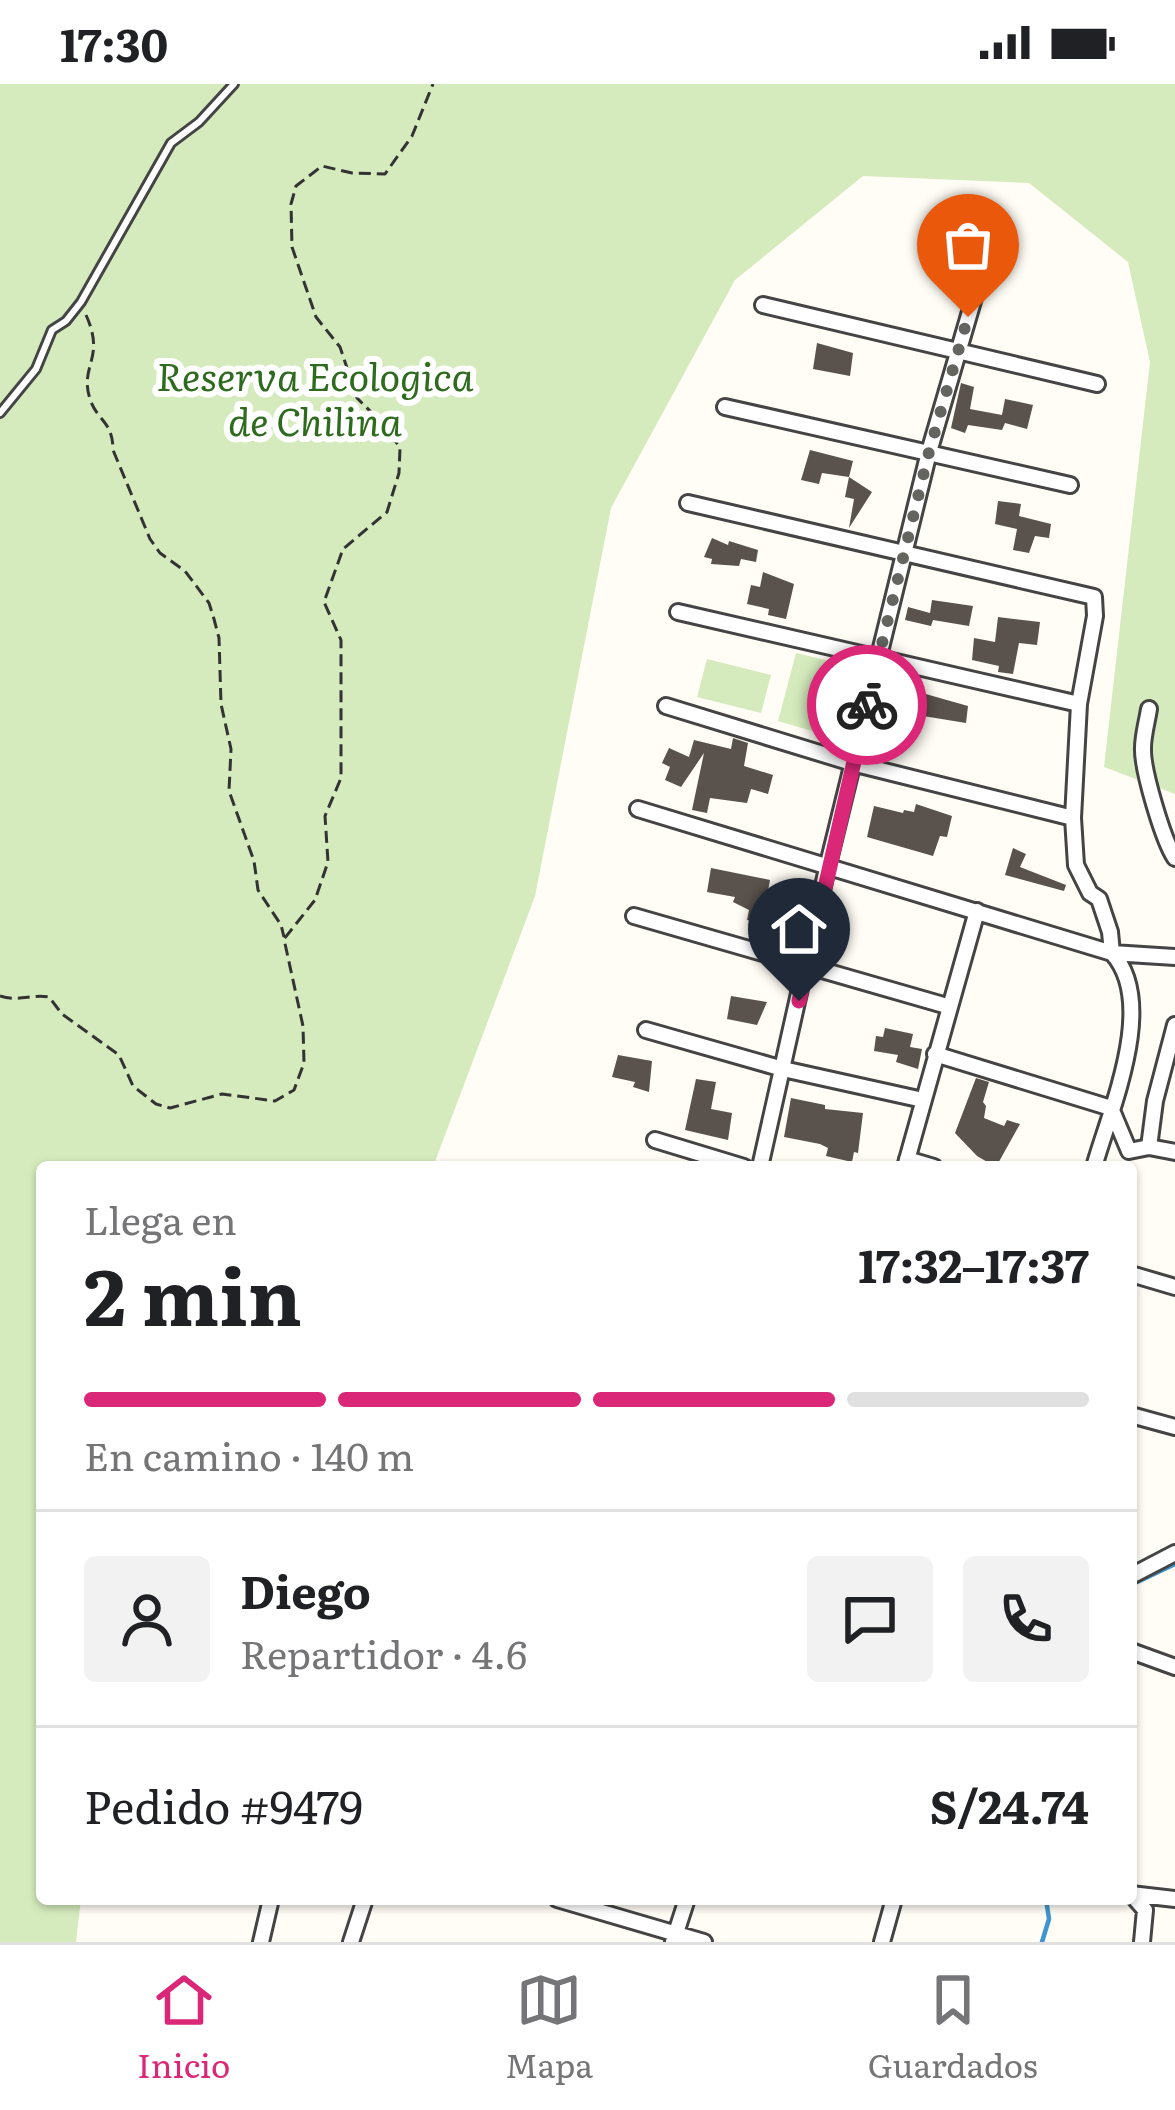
<!DOCTYPE html>
<html lang="es">
<meta charset="utf-8">
<style>
:root{--surface:#fff;--page:#f2f2f2;--text:#202124;--muted:#757577;--line:#e0e0e0;--accent:#db2777}
body{margin:0;font-family:Literata,serif;background:var(--page);color:var(--text);height:100vh;display:flex;flex-direction:column;font-size:45px;white-space:nowrap}
*{box-sizing:border-box;margin:0}
p{font-size:39px;color:var(--muted)}
.icon{flex:none;width:66px;height:66px;fill:none;stroke:currentColor;stroke-width:2;stroke-linecap:round;stroke-linejoin:round}
.map{position:relative;flex:1;overflow:hidden}
.details{position:absolute;left:36px;top:1077px;width:1101px;height:744px;display:flex;flex-direction:column;background:var(--surface);border-radius:12px;box-shadow:0 3px 9px #0004}
.details>*{flex:none}
.pin{position:absolute;display:grid;place-items:center;width:102px;height:102px;color:#fff;margin:-123px -51px;border-radius:50% 50% 50% 0;rotate:-45deg;box-shadow:0 0 12px #0007}
.pin .icon{rotate:45deg}
.courier{position:absolute;display:grid;place-items:center;width:120px;height:120px;margin:-60px;border:9px solid #db2777;border-radius:50%;background:#fff;color:#222;box-shadow:0 3px 15px #0007}
.overview em{font-style:normal;font-weight:700}
.overview div{display:flex;flex-direction:column-reverse}
.overview{display:flex;align-items:center;justify-content:space-between;height:204px;padding:0 48px}
h1{font-size:78px;font-weight:700;line-height:90px}
.bar{display:grid;grid-template-columns:repeat(4,1fr);gap:18px 12px;align-content:center;height:144px;padding:0 48px}
.bar i{height:15px;border-radius:9px;background:var(--line)}
.bar .active{background:var(--accent)}
.bar p{grid-column:span 4}
.line{display:flex;align-items:center;gap:30px;padding:0 48px;border-top:3px solid var(--line)}
.line div{flex:1}
.round{display:grid;place-items:center;flex:none;width:126px;height:126px;border-radius:12px;background:var(--page)}
.status{display:flex;justify-content:space-between;align-items:center;height:84px;padding:0 60px;background:var(--surface);direction:ltr}
.status svg{height:33px;fill:currentColor}
.dock{display:flex;justify-content:space-around;align-items:center;height:168px;border-top:3px solid var(--line);background:var(--surface);font-size:33px;color:var(--muted)}
.dock a{display:grid;justify-items:center;gap:6px}
.dock .active{color:var(--accent)}
.map>svg:first-child{display:block}
.green{fill:#d5ebbd}
.lines{fill:none;stroke-linecap:round;stroke-linejoin:round}
.stream{stroke:#3f96cf;stroke-width:4.5}
.building{fill:#5a524d}
.service-casing{stroke:#444;stroke-width:12}
.minor-casing{stroke:#444;stroke-width:20}
.path{stroke:#333;stroke-width:3;stroke-dasharray:12 6;stroke-linecap:butt}
.service{stroke:#fff;stroke-width:6}
.minor{stroke:#fff;stroke-width:14}
.done{stroke:#646461;stroke-width:12;stroke-dasharray:0 21.6}
.route{stroke:#db2777;stroke-width:15}
.labels{text-anchor:middle;stroke-width:12;stroke-linejoin:round;paint-order:stroke}
.park-label{font-size:39px;font-style:italic;fill:#2f6b1f;stroke:#fff}
</style>
<div class="status"><b>17:30</b><svg viewBox="0 0 49 12"><path d="M0 12V9h3v3zM5 12V6h3v6zM10 12V3h3v9zM15 12V0h3v12zM26 1h20v11H26zM47 4h2v5h-2z"/></svg></div>
<div class="map">
<svg width="1175" height="1858" viewBox="0 0 1175 1858">
<rect width="100%" height="100%" fill="#fffdf5"/>
<path class="green" d="M0 0H1175V710L1104 683 1150 278 1128 178 1029 99 863 92 735 196 611 424 535 812 433 1083H42V1815H81L76 1858H0Z
M796 569 838 579 819 649 778 637Z
M707 575 771 591 761 629 697 613Z"/>
<g class="lines">
<path class="stream" d="M1131 1501 1175 1480
M1042 1858 1049 1835 1046 1815"/>
</g>
<path class="building" d="M817 259 853 269 850 292 813 285Z
M961 299 974 303 970 325 1002 331 1005 315 1033 321 1027 345 1005 339 1002 346 968 341 965 349 951 344Z
M810 366 853 377 849 393 872 408 849 444 854 415 845 413 849 393 822 389 819 400 801 396Z
M998 417 1021 420 1019 432 1051 440 1049 454 1035 452 1029 469 1013 466 1017 445 995 440Z
M712 454 728 461 729 457 758 466 756 478 741 475 739 482 711 480 712 475 704 473Z
M763 488 794 500 786 535 768 531 769 525 747 520 751 501 760 503Z
M932 516 973 522 969 542 933 536 931 542 905 536 908 523 930 529Z
M998 533 1040 538 1037 561 1019 559 1013 590 998 588 999 582 972 576 974 554 995 558Z
M896 590 911 593 908 605 968 622 966 639 917 631 916 636 885 631 878 661 869 659 884 600 894 602Z
M733 654 748 659 744 682 773 691 768 710 751 705 747 719 710 714 707 729 692 726 704 669 681 703 665 696 670 683 662 679 669 664 689 673 694 656 731 665Z
M916 720 952 732 947 753 940 752 933 772 867 753 874 722 903 729 904 726 914 728Z
M1013 764 1026 770 1020 783 1066 801 1064 807 1005 791Z
M711 784 770 796 762 839 747 836 749 826 733 818 735 813 707 808Z
M731 912 767 918 757 941 727 935Z
M885 944 913 950 910 963 922 965 918 985 896 978 898 971 874 967 876 952 883 953Z
M618 971 652 977 649 1008 633 1003 635 998 612 993Z
M976 994 989 998 983 1018 986 1022 984 1034 1004 1042 1007 1036 1020 1040 996 1083 977 1072 955 1049Z
M696 995 716 998 711 1025 732 1029 728 1056 685 1046Z
M791 1014 825 1021V1025L863 1029 858 1069 854 1068 852 1078 826 1072 828 1064 820 1060 784 1053Z"/>
<g class="lines">
<g class="service-casing">
<path id="service" d="M0 329 36 285 52 246 66 237 81 218 171 59 199 38 234 0"/>
</g>
<g class="minor-casing">
<path id="minor" d="M763 221 1097 300
M725 323 1070 401
M688 419 1094 513 1095 532 1079 620 1073 734 1076 781 1090 809 1099 815 1110 848 1112 869 1175 873
M678 528 1079 620
M666 622 852 679 1073 734
M1149 625C1147 638 1143 651 1143 664 1142 685 1163 756 1175 774
M638 725 1112 869C1158 919 1110 1026 1094 1083
M634 832 947 922
M646 946 783 985 923 1016
M935 970 1111 1024 1129 1067 1149 1063 1155 1017 1175 941
M655 1056 744 1083
M1149 1063 1175 1068
M907 1075 934 1083
M760 1083 828 780 929 368 988 166
M905 1083 977 827
M1131 1190 1175 1203
M1131 1331 1175 1343
M1131 1492 1175 1469
M1131 1567 1175 1583
M1131 1810 1145 1826 1142 1858
M1131 1810 1175 1815
M557 1815 704 1858
M261 1858 271 1815
M351 1858 365 1815
M673 1858 687 1815
M882 1858 894 1815"/>
</g>
<path class="path" d="M86 231C106 275 79 281 90 315 97 337 113 337 113 366L150 455 160 469 185 487 209 519 214 535 219 554 221 620 231 665 229 707 254 777 258 806 281 841 284 853
M0 912C19 918 31 910 49 913L62 930 119 971 133 1002 156 1020 170 1024 222 1010 275 1017 294 1006 304 979 303 942 284 855 315 816 328 778 325 732 341 694V556L324 518 343 465 387 428 399 389 400 364 387 344 357 314 340 263 316 233 292 163 291 120 296 102 322 82 352 89 385 90 412 52 433 0"/>
<use href="#service" class="service"/>
<use href="#minor" class="minor"/>
</g>
<g class="lines">
<path class="done" d="M867 621 929 368 968 233"/>
<path class="route" d="M799 917 867 621"/>
</g>
<g class="labels">
<g class="park-label">
<text x="315" y="307">Reserva Ecologica<tspan x="315" dy="45">de Chilina</tspan></text>
</g>
</g>
</svg>
<div class="pin" style="left:968px;top:233px;background:#ea580c"><svg class="icon" aria-label="bag" viewBox="0 0 24 24"><path d="M5 8h14l-1 12H6zM9 8a3 3 0 0 1 6 0"/></svg></div>
<div class="pin" style="left:799px;top:917px;background:#1f2937"><svg class="icon" aria-label="home" viewBox="0 0 24 24"><path d="M3 11l9-7 9 7M6 9v11h12V9"/></svg></div>
<div class="courier" style="left:867px;top:621px"><svg class="icon" aria-label="bike" viewBox="0 0 24 24"><circle cx="6" cy="16" r="4"/><circle cx="18" cy="16" r="4"/><path d="M6 16l4-8h5l3 8M10 8l3 8H6M13 5h3"/></svg></div>
<section class="details">
<div class="overview"><div><h1>2 min</h1><p>Llega en</p></div><em>17:32–17:37</em></div>
<div class="bar"><i class="active"></i><i class="active"></i><i class="active"></i><i></i><p>En camino · 140 m</p></div>
<div class="line" style="height:216px"><a class="round"><svg class="icon" aria-label="person" viewBox="0 0 24 24"><circle cx="12" cy="8" r="4"/><path d="M4 21q1-7 8-7t8 7"/></svg></a><div><b>Diego</b><p>Repartidor · 4.6</p></div><a class="round"><svg class="icon" aria-label="chat" viewBox="0 0 24 24"><path d="M4 5h16v11H9l-5 4z"/></svg></a><a class="round"><svg class="icon" aria-label="phone" viewBox="0 0 24 24"><path d="M5 4h4l2 5-3 2q2 4 5 5l2-3 5 2v4C11 20 4 13 5 4z"/></svg></a></div>
<div class="line" style="height:156px"><div>Pedido #9479</div><b>S/24.74</b></div>
</section>
</div>
<nav class="dock">
<a class="active"><svg class="icon" aria-label="home" viewBox="0 0 24 24"><path d="M3 11l9-7 9 7M6 9v11h12V9"/></svg>Inicio</a>
<a><svg class="icon" aria-label="map" viewBox="0 0 24 24"><path d="M3 6l6-2 6 2 6-2v14l-6 2-6-2-6 2zM9 4v14M15 6v14"/></svg>Mapa</a>
<a><svg class="icon" aria-label="saved" viewBox="0 0 24 24"><path d="M7 4h10v16l-5-4-5 4z"/></svg>Guardados</a>
</nav>
